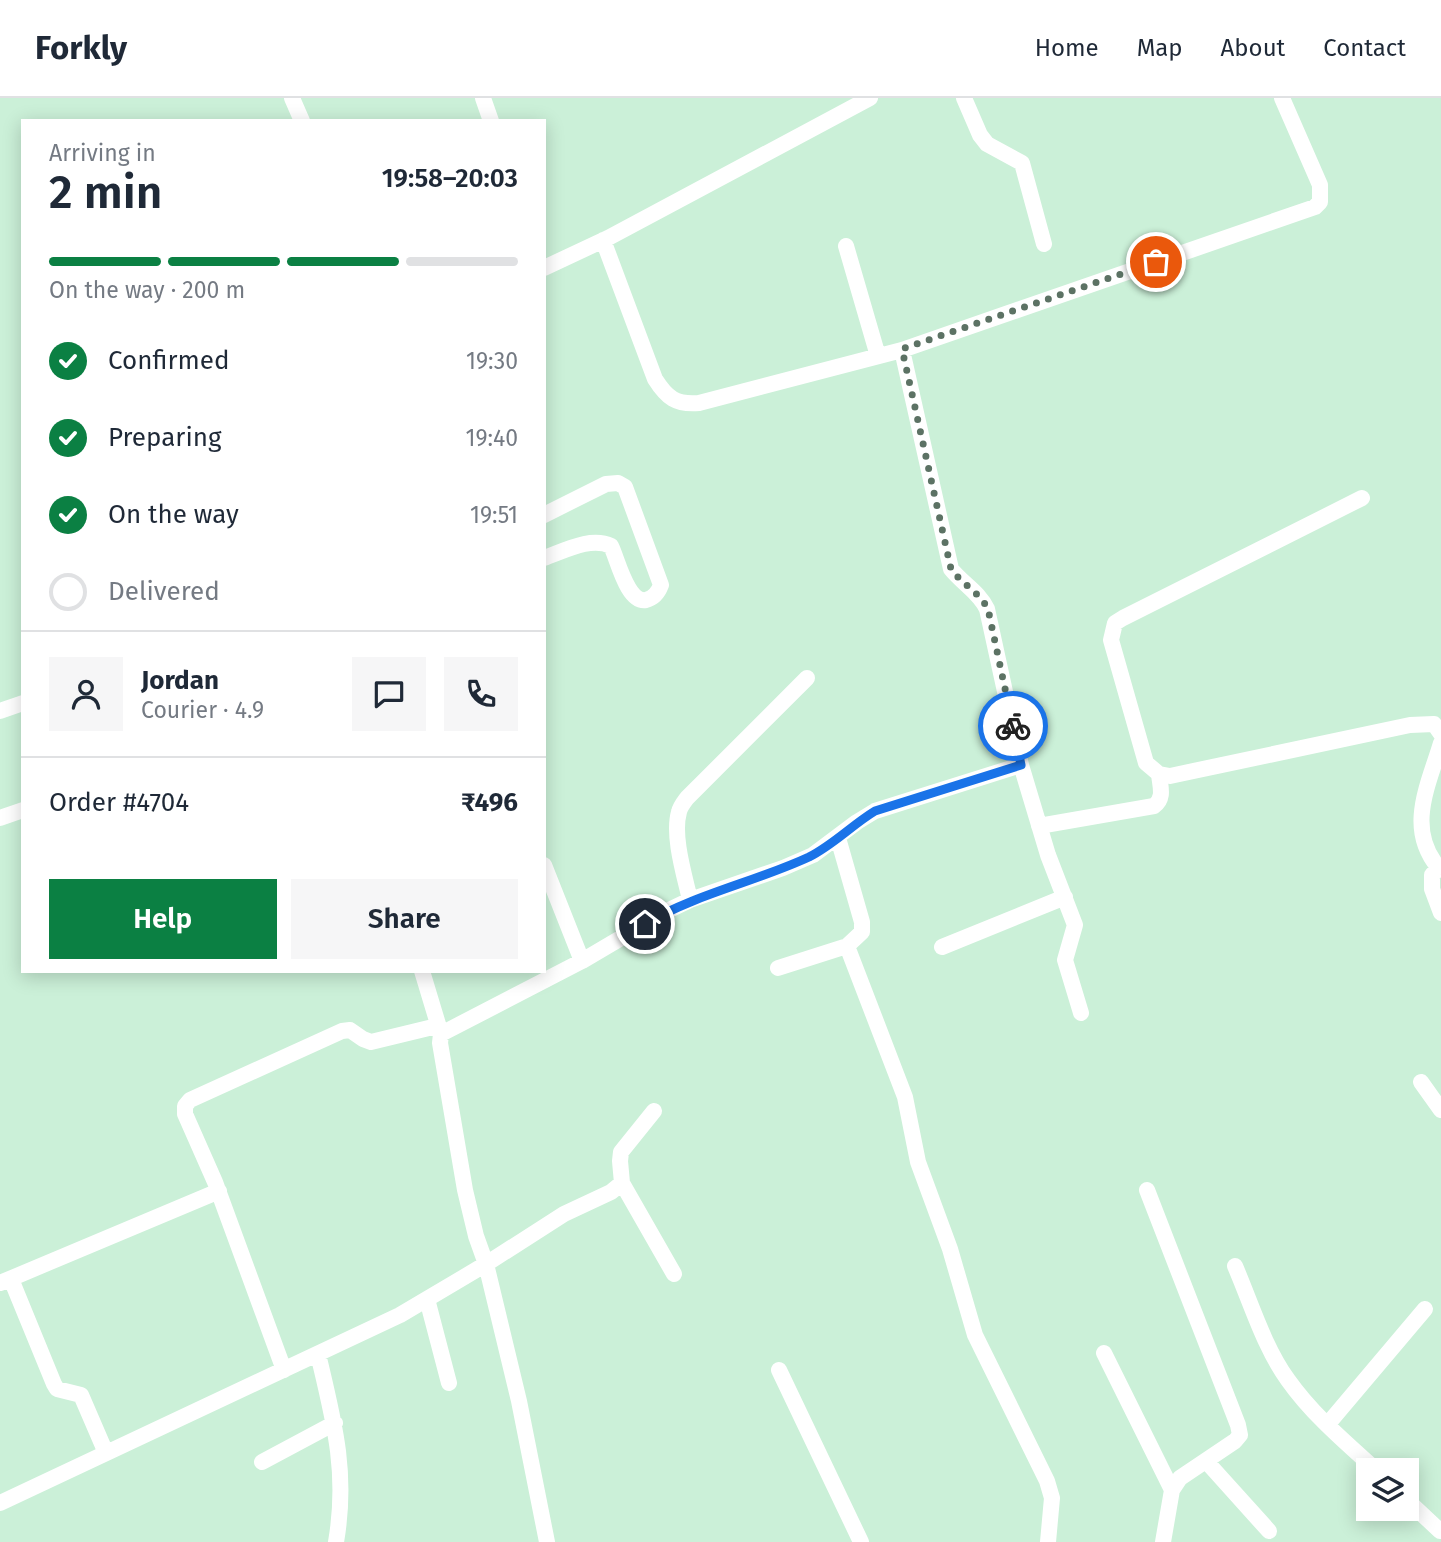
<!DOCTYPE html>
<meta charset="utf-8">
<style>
:root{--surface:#fff;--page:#f6f6f7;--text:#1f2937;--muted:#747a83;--line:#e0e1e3;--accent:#0b8043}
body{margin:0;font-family:"Fira Sans",sans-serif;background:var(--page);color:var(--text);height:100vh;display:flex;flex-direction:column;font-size:26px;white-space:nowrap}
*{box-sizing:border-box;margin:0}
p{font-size:23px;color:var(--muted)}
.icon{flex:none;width:38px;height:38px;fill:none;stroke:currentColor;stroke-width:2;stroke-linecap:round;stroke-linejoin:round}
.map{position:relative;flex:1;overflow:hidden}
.details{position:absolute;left:21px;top:21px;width:525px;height:854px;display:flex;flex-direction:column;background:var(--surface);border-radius:0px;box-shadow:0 4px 18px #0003}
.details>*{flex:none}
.tools{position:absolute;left:1356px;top:1360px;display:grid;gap:14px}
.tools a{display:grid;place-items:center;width:63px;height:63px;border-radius:0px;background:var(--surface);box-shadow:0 4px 18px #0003;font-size:35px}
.pin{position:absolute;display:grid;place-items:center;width:60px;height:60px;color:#fff;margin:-30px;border:4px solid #fff;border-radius:50%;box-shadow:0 2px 7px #0007}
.courier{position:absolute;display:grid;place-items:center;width:70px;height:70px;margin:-35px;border:5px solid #1a73e8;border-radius:50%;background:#fff;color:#222;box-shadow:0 2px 9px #0007}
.overview em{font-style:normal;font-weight:600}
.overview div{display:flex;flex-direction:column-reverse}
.overview{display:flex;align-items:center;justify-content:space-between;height:119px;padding:0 28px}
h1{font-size:46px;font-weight:600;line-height:52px}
.bar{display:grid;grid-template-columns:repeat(4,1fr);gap:10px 7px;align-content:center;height:84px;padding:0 28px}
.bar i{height:9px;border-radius:5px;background:var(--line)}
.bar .selected{background:var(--accent)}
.bar p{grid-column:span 4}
.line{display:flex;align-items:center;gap:18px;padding:0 28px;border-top:2px solid var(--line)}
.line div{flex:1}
.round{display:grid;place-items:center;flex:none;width:74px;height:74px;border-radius:0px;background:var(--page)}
ol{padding:0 28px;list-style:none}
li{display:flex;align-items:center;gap:21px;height:77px}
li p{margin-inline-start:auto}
li .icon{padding:7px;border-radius:50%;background:var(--accent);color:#fff;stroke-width:4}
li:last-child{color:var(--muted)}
li i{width:38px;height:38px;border:4px solid var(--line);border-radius:50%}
.cta{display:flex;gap:14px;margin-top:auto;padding:14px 28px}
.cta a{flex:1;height:80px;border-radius:0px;background:var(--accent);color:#fff;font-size:28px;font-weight:600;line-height:80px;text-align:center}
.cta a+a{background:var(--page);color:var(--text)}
header{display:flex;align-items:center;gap:42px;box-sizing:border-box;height:98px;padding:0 35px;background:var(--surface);border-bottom:2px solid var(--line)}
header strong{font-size:33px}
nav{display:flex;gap:38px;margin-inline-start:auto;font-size:24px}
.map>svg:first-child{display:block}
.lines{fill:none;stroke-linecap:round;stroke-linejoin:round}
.minor{stroke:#fff;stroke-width:16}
.done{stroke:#5c7264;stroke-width:7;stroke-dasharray:0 12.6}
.route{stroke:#1a73e8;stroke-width:9}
</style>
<header>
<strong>Forkly</strong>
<nav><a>Home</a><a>Map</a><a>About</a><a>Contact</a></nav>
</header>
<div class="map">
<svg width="1441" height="1444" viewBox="0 0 1441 1444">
<rect width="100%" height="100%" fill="#cbf0d8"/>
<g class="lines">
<path class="minor" d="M292 0 302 23
M483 0 491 23
M964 0 980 37 987 46 1022 65 1044 146
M603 142 655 281C667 300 676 307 699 305L902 252
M846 148 878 258
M544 170 608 140 870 0
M1362 400 1123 520 1115 525 1111 542 1146 665 1159 676 1170 678 1410 627 1434 626 1441 636
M544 417 606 386 618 385 625 389 661 487C658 495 654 500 646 502 627 505 618 462 611 448 591 438 564 453 544 460
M0 613 23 605
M1021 667 1048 757 1075 827 1065 862 1081 915
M0 720 23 712
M1039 728 1154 708C1165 700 1160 688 1159 676
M544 767 582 863
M1441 768 1432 777V791L1441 815
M1438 769C1406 730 1428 688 1441 645
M690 802C685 779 672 738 679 714 680 709 684 704 687 700L807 580
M847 848 905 999 918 1064 950 1151 975 1237 1047 1383 1052 1400 1048 1444
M942 849 1065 799
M778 870 847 848 862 834V824L838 740
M422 873 441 936
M1421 984 1441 1012
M622 1085 674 1176
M1147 1092 1238 1327 1240 1337 1235 1343 1180 1380 1172 1392 1163 1444
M1235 1168C1251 1205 1264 1249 1288 1282 1312 1316 1345 1344 1376 1372
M11 1181 54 1286 57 1291 81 1297 106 1355
M0 1185 219 1093
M427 1201 449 1285
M1104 1255 1172 1392
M318 1256C334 1323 348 1375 336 1444
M284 1272 215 1084 185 1016V1008L190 1002 342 933 350 932 363 941 371 944 437 928
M779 1272 861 1444
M1327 1327 1425 1211
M1206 1363 1269 1433
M262 1364 335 1325
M1407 1402 1440 1433
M0 1405 400 1217 486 1166 564 1116 611 1094 622 1085 620 1063 621 1054 654 1013
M547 1444 519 1303 486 1166 476 1138 465 1092 440 945 441 936 582 863 665 814 690 802 783 770 813 757 857 724 875 713 1021 667 987 511C979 494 963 486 951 471L902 252 1315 109 1320 104V87L1282 0"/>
</g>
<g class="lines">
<path class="done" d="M1013 628 988 511C979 494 962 486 951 471L902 251 1156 164"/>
<path class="route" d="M645 826C696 796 755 784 809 759 833 747 852 727 875 713L1021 667 1013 628"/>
</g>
</svg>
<div class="tools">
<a><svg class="icon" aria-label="layers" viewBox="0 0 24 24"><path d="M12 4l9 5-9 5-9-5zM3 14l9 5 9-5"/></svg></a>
</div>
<div class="pin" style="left:1156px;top:164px;background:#ea580c"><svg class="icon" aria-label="bag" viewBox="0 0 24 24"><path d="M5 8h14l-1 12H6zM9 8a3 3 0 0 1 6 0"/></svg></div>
<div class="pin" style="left:645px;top:826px;background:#1f2937"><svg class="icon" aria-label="home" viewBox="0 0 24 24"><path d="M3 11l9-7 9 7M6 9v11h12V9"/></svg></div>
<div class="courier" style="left:1013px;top:628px"><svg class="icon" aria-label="bike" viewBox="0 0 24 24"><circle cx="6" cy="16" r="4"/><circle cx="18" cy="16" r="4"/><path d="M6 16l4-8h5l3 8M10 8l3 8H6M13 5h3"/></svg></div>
<section class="details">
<div class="overview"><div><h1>2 min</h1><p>Arriving in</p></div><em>19:58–20:03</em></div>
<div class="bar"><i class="selected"></i><i class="selected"></i><i class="selected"></i><i></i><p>On the way · 200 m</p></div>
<ol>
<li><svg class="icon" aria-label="check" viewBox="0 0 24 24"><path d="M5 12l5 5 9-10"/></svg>Confirmed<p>19:30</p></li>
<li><svg class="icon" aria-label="check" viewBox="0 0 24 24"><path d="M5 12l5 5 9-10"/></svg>Preparing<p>19:40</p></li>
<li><svg class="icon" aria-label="check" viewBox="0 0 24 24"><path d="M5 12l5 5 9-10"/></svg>On the way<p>19:51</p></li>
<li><i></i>Delivered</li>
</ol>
<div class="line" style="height:126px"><a class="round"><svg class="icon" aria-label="person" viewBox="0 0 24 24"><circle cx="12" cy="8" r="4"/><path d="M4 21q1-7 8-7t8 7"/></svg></a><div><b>Jordan</b><p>Courier · 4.9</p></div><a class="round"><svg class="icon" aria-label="chat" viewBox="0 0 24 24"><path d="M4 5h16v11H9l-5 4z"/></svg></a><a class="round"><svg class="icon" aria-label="phone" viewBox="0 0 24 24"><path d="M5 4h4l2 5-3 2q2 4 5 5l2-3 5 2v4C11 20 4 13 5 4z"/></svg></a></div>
<div class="line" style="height:91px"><div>Order #4704</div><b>₹496</b></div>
<div class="cta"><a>Help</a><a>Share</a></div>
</section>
</div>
